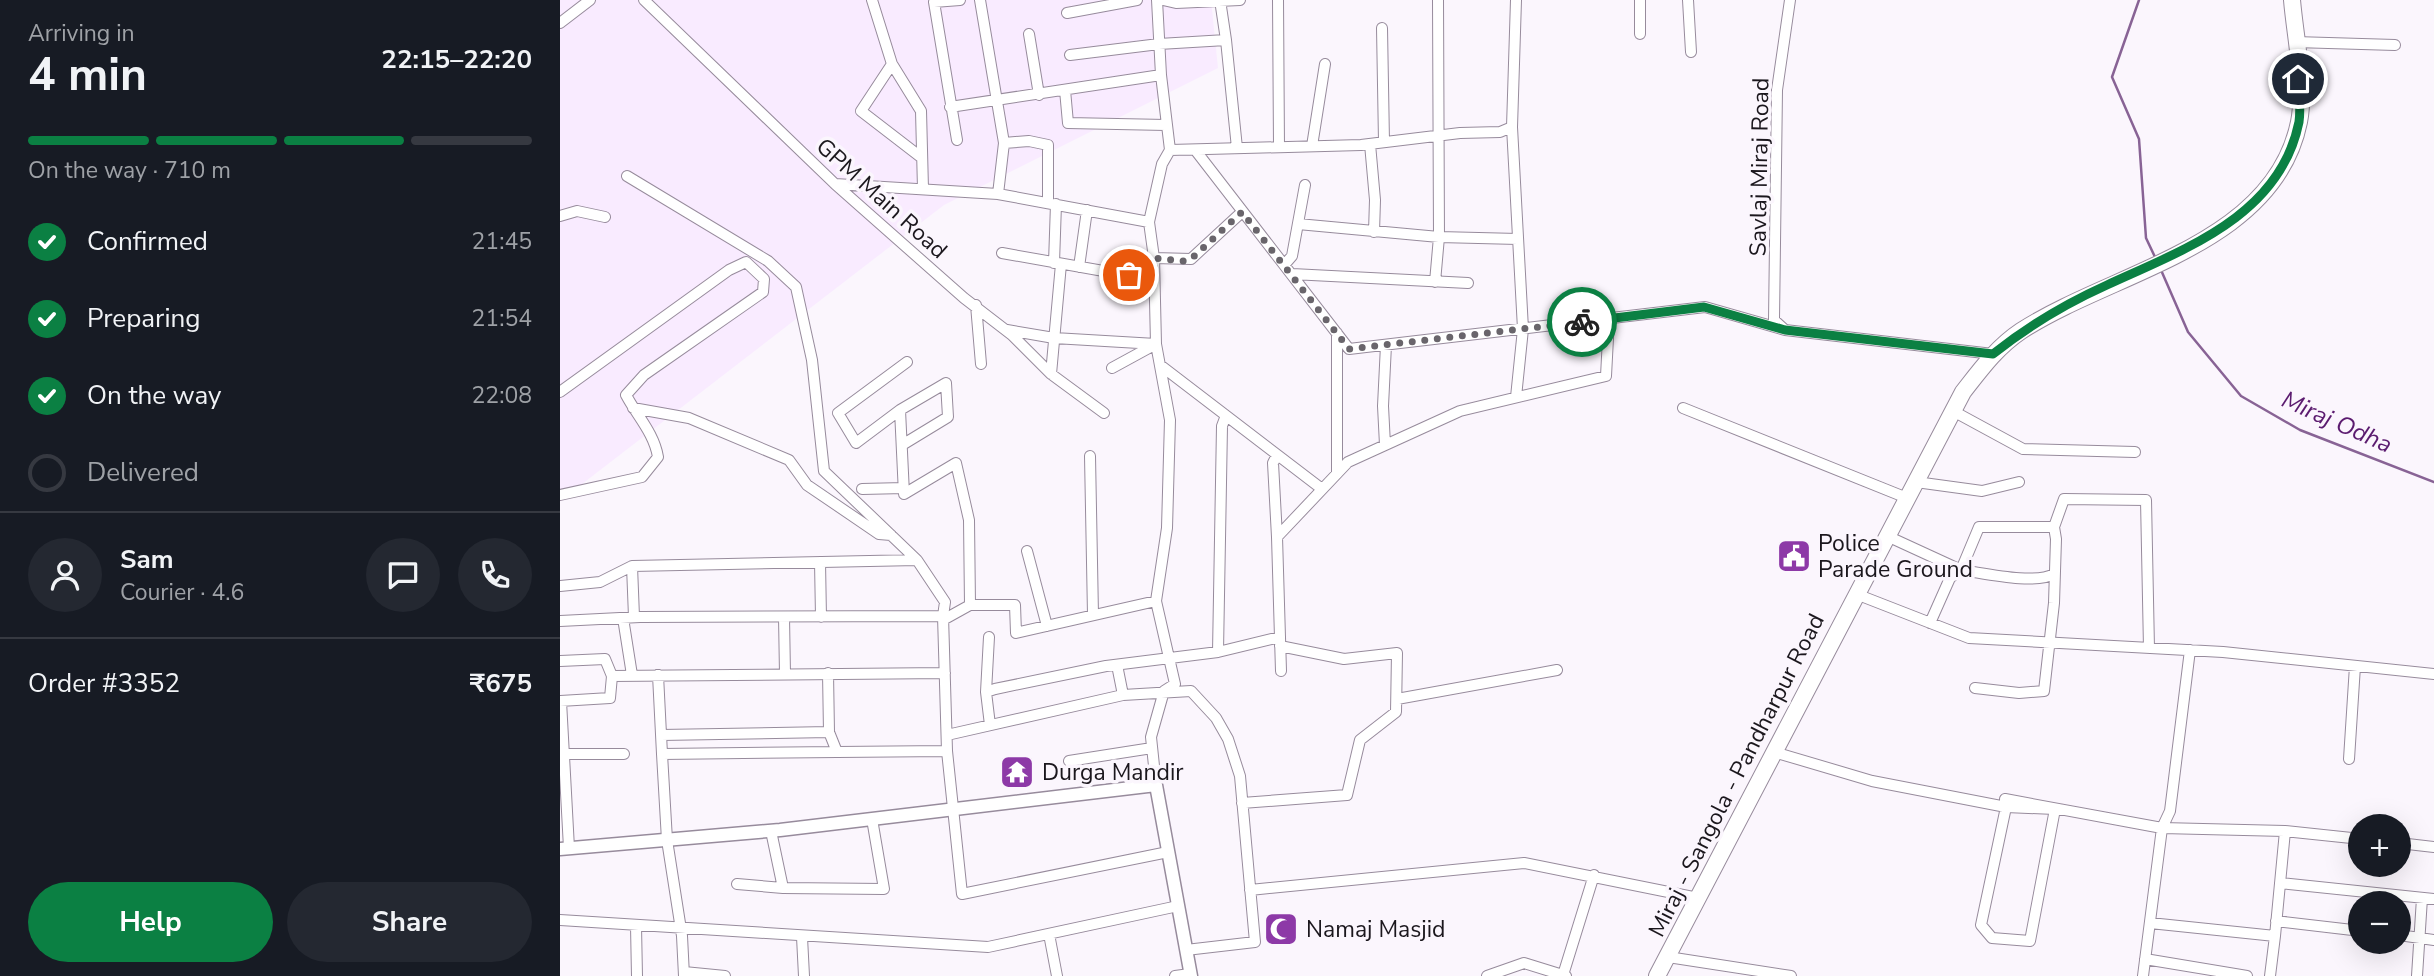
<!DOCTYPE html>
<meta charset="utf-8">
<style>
:root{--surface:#171b24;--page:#242831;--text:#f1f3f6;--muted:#9ea1a6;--line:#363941;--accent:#0b8043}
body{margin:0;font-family:"Nunito Sans",sans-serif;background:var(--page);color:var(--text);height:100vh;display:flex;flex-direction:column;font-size:26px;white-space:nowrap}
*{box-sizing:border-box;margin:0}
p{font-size:23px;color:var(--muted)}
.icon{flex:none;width:38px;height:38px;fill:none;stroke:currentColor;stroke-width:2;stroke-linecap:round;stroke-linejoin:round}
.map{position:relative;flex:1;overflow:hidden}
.side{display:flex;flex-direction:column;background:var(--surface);width:560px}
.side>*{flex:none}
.tools{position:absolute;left:1788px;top:814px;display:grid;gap:14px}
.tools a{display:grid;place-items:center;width:63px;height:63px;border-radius:50%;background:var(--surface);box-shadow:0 7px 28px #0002;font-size:35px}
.pin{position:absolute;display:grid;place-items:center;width:60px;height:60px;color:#fff;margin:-30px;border:4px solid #fff;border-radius:50%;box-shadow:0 2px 7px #0007}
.courier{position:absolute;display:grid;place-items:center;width:70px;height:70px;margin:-35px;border:5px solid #0b8043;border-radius:50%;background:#fff;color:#222;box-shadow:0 2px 9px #0007}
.overview em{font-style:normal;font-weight:700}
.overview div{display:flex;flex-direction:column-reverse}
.overview{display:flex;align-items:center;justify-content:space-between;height:119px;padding:0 28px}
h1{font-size:46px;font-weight:700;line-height:52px}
.bar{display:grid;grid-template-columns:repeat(4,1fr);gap:10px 7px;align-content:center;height:84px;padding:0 28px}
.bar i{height:9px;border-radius:5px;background:var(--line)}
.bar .active{background:var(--accent)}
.bar p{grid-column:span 4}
.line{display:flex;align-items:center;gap:18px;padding:0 28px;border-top:2px solid var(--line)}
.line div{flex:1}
.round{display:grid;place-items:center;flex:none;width:74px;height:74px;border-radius:37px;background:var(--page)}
ol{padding:0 28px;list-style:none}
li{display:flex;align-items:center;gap:21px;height:77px}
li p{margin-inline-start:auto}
li .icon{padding:7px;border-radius:50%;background:var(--accent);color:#fff;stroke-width:4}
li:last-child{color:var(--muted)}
li i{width:38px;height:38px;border:4px solid var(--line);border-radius:50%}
.cta{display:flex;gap:14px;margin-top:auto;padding:14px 28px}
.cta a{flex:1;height:80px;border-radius:42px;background:var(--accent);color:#fff;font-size:28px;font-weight:700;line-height:80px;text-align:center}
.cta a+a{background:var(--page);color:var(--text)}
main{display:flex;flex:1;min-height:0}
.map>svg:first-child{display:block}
.built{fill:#f9ebff}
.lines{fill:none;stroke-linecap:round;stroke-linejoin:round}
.stream{stroke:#886395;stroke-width:2.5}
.minor-casing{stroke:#978b9c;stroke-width:12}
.tertiary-casing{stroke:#978b9c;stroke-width:15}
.trunk-casing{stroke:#978b9c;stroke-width:18}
.minor{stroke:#fff;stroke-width:10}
.tertiary{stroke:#fff;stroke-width:12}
.trunk{stroke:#fff;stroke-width:16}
.done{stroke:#69656b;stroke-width:7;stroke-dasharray:0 12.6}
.route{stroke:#0b8043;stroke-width:9}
.labels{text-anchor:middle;stroke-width:7;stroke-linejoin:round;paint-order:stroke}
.street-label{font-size:23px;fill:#1b171d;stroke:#fbf6fd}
.poi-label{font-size:23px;fill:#1b171d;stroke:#fbf6fd;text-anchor:start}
.water-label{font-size:24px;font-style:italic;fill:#5b1b6f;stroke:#fbf6fd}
</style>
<main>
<section class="side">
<div class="overview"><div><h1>4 min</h1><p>Arriving in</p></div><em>22:15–22:20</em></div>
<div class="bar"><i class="active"></i><i class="active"></i><i class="active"></i><i></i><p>On the way · 710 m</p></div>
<ol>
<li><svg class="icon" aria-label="check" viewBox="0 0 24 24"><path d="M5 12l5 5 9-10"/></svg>Confirmed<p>21:45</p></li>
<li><svg class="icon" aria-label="check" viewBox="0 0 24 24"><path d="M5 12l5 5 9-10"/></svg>Preparing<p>21:54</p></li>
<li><svg class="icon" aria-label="check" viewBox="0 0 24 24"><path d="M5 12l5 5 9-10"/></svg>On the way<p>22:08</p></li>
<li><i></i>Delivered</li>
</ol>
<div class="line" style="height:126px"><a class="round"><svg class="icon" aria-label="person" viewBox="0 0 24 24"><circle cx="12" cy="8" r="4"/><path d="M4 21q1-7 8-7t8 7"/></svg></a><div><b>Sam</b><p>Courier · 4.6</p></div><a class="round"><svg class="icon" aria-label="chat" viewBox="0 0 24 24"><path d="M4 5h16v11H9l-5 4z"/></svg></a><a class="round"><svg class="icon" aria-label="phone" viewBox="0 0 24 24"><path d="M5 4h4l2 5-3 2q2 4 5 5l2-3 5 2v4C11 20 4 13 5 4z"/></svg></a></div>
<div class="line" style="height:91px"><div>Order #3352</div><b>₹675</b></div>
<div class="cta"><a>Help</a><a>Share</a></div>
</section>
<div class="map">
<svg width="1874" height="976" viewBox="0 0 1874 976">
<rect width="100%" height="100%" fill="#fbf6fd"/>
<path class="built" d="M0 0H651L658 68 384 205 0 501Z"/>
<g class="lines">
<path class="stream" d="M1579 0 1552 77 1579 139 1586 238 1595 257
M1601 270 1628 332 1681 396 1740 430 1874 482"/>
<g class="minor-casing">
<path id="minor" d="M84 0 275 184 404 298 452 335 491 374 544 413
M312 0 332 64 301 111 362 158
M420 0 444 143 438 194
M597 0 601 75
M603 0 616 3 680 0
M660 0 666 40
M718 0 719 146
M1080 0V34
M1128 0 1131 52
M1230 0 1217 90 1214 320 1225 330 1433 354
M507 13 577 0
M0 23 30 0
M822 28 824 142
M469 34 479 95
M1735 42 1835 45
M510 55 599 44 666 40 677 148
M332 64 361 111 363 189
M505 90 508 123 606 125
M390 107 601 75 610 150
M952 127 963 329 956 397
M397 140 374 2 400 0
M444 143 469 141 488 145V203
M810 144 815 200 814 232
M752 146 765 64
M636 151 789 349 1145 307 1225 330
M67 176 208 261 236 287 252 360 264 471 357 560
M275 184 438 194 589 222
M0 216 17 211 45 217
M738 224 879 237 958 239
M442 253 594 280
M594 258 631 259 682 212
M494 263 496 204
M725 264 732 256 745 185
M519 267 527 210
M732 274 908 283
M875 282 879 237 878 0
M416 305 421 364
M447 330 494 338 596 344
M777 333V473
M347 362 278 413 296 443 340 410 344 494 396 463 409 520 410 605 383 620
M600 365 762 489
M552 368 596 344
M491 374 501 264
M0 392 169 270 186 262 204 279 203 292 84 375 66 395C77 416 94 433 98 457L82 477 0 495
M73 408 129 418 229 460 247 485 319 534 331 535
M1123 408 1347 498
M340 410 386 383 388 417 342 445
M1393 411 1463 449 1575 452
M825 445 823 406 826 345
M717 455 713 463 717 537
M530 456 533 615
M1356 482 1422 491 1459 482
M302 489 344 488
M1494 527 1504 499 1586 500 1589 648
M1327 536 1401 570 1419 527H1494L1496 539 1494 603 1484 691 1459 693 1415 688
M467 551 487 626
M260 562 261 617
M0 586 40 582 72 566
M1296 594 1409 638 1663 652 1874 674
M596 601 607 528 610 420 596 344 594 258 589 222 602 164 610 150 801 145 900 133 940 132 952 127 956 0
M410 605H455L456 633 596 601 615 684 604 691 591 737 596 785
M383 616 387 751 402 894 608 852
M224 617 225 674
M63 618 72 675
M0 621 80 617 383 616 385 602 357 560 72 566 74 617
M1370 623 1390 578 1401 570C1424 573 1475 585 1494 574
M1630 650 1610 811 1602 828 1725 831
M658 652 662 426 665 418
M0 661 45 659 52 676 50 698 0 701
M721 671 717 537 788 462 900 411 1046 376 1049 319
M98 675 102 754 277 752 269 732
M52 676 385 673
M426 692 429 637
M563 695 631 691 656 718 668 739 680 776 695 942 626 950
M837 699 997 670
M1 701 9 848
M430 725 426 692 435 689 546 666 658 652 720 637
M101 735 269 732 268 673
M387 735 563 695 557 665
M277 752 387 751
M1214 752 1312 781 1446 807 1421 925 1432 938 1470 941 1495 809
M4 754H64
M102 754 107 840 122 936 124 976
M1789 759 1795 666
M509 761 592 748
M682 803 787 795 800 740 836 712 837 653 784 659 720 646
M1495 809 1446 807 1445 799 1602 828 1583 976
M211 831 223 888 324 889 312 819
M1839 843 1874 847
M1720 883 1874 899
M177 884 223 888
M690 890 964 863 1138 898
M0 920 428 947 618 906
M1716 921 1801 931
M1590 923 1715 936 1710 976
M76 926 77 976
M489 934 497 976
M1839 935 1874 940
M1715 936 1725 831 1801 839
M242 937 244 976
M1108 957 1231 976
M1585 959 1687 976
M124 972 165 976
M1003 975 1034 875
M615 976 630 974
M927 976 964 963 1006 976
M1857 976 1862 898"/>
</g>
<g class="tertiary-casing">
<path id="tertiary" d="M0 849 220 830 596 785 631 976"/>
</g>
<g class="trunk-casing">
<path id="trunk" d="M1097 976 1403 392C1421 369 1437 347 1461 331 1553 271 1714 246 1739 122 1746 87 1735 36 1732 0"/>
</g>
<use href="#minor" class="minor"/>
<use href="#tertiary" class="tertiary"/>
<use href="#trunk" class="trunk"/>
</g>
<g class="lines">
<path class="done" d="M569 275 594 279V258L624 261 631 259 682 212 789 349 1022 322"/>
<path class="route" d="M1022 322 1144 307 1225 330 1433 354C1467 327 1507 303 1547 285 1625 249 1720 216 1739 122 1741 108 1739 92 1738 79"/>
</g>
<defs>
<g id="civic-square" transform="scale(1.75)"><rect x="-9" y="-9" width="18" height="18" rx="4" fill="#8d39a7" stroke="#fbf6fd"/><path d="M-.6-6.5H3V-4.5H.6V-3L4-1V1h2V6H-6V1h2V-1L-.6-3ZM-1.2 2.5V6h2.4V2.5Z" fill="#fff"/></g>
<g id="temple-square" transform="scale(1.75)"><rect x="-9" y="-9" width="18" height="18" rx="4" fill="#8d39a7" stroke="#fbf6fd"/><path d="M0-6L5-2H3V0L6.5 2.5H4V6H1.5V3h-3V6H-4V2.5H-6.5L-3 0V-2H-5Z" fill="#fff"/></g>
<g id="mosque-square" transform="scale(1.75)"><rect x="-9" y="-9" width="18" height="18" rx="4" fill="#8d39a7" stroke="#fbf6fd"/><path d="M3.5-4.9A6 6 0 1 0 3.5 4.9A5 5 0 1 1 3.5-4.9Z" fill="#fff"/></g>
</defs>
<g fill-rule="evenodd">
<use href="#civic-square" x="1234" y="556"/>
<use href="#temple-square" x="457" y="772"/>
<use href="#mosque-square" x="721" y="929"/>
</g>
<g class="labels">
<g class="street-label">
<text transform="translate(1199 167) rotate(-89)" y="8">Savlaj Miraj Road</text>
<text transform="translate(322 198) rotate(42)" y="8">GPM Main Road</text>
<text transform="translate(1176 775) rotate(-63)" y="8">Miraj - Sangola - Pandharpur Road</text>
</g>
<g class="poi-label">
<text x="1258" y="551">Police<tspan x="1258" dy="26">Parade Ground</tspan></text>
<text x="482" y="780">Durga Mandir</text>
<text x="746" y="937">Namaj Masjid</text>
</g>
<g class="water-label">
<text transform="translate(1777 422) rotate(24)" y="8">Miraj Odha</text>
</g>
</g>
</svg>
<div class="tools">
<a>+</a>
<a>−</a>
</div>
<div class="pin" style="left:569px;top:275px;background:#ea580c"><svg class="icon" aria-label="bag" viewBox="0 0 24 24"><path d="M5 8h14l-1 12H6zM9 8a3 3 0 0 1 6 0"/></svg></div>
<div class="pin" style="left:1738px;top:79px;background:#1f2937"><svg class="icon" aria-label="home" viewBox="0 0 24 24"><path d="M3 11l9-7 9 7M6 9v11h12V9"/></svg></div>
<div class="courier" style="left:1022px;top:322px"><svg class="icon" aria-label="bike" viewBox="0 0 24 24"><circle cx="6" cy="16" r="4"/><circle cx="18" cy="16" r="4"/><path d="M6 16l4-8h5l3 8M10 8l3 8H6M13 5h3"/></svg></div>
</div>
</main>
